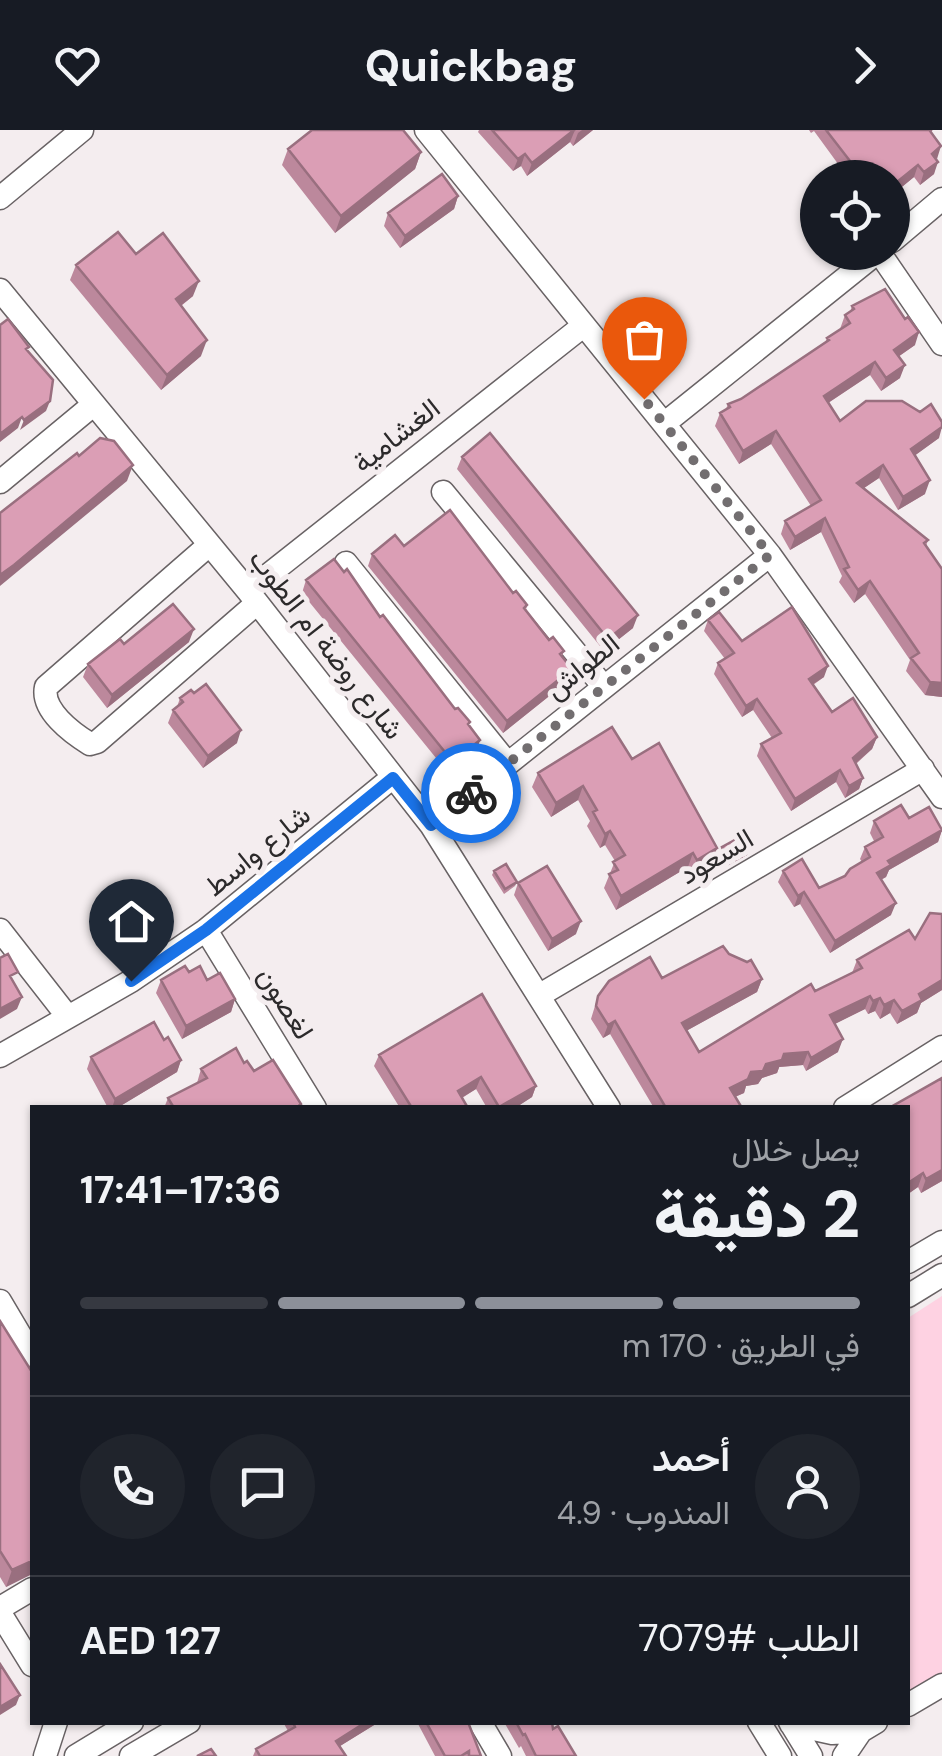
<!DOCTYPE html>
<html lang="ar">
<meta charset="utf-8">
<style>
:root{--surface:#171b24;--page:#20242c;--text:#f1f3f6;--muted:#9ea1a6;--line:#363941;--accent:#8c9099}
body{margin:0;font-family:"DM Sans",Vazirmatn,sans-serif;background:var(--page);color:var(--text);direction:rtl;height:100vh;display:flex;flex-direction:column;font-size:38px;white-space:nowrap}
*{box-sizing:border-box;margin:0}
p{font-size:32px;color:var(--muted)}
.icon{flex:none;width:55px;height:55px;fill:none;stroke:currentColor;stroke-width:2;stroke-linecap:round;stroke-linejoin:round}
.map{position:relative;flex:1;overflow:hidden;direction:ltr}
.details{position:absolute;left:30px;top:975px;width:880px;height:620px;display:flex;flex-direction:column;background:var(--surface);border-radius:0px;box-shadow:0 2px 8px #0004;direction:rtl}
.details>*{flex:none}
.fabs{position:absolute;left:800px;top:30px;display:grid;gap:20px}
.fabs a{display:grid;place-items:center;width:110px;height:110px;border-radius:50%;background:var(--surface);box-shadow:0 2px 8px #0004;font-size:50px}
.pin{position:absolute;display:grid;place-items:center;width:85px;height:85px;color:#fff;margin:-102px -42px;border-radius:50% 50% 50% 0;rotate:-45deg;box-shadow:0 0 10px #0007}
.pin .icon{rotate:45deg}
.courier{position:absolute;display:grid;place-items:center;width:100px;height:100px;margin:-50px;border:8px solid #1a73e8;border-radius:50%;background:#fff;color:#222;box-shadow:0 2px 12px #0007}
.head em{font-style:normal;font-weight:800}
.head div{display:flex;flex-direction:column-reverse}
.head{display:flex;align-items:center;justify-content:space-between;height:170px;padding:0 50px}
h1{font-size:65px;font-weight:800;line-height:75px}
.bar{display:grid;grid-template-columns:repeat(4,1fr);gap:15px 10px;align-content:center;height:120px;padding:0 50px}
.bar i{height:12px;border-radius:8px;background:var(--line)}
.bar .active{background:var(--accent)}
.bar p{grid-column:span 4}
.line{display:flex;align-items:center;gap:25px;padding:0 50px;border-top:2px solid var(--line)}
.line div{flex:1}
.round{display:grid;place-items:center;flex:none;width:105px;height:105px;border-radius:52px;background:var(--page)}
header{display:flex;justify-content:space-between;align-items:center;height:130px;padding:0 50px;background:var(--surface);font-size:45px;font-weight:800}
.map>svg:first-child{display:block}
.green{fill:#fed2e2}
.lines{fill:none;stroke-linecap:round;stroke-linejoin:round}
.minor-casing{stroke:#686264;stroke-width:25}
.minor{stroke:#fff;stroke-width:22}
.wall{fill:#bc889c}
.shaded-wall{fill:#996f7f}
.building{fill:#db9eb5;stroke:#996f7f;stroke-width:2.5}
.done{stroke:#726e70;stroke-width:10;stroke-dasharray:0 18}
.route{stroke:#1a73e8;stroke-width:12}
.labels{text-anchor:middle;stroke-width:10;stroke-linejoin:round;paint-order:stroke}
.street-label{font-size:28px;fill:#2c2a2b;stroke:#f4edef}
</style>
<header><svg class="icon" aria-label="forward" viewBox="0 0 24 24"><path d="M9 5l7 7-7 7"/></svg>Quickbag<svg class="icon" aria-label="heart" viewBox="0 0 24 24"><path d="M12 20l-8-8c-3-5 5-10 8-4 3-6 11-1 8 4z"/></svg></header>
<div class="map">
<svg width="942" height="1626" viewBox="0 0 942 1626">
<rect width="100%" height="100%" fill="#f4edef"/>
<path class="green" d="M942 1166V1547L908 1565V1188Z"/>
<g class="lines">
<g class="minor-casing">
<path id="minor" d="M426 0 770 425 942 667
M0 68 82 0
M892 111 942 69
M879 122 942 214
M0 160 248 461 431 695 609 978
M665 293 878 122
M0 352 93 275
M443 362 604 557
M209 415 46 557C41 580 72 603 90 614L97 612 257 473
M346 433 508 634
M248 461 583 196
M431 695 770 425
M0 800 68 887
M206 800 315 978
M540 865 923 639
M0 926 131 851 206 800 393 647
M845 978 942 917
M908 1132 942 1112
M908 1166 942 1145
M0 1171 32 1225
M0 1478 32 1459
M0 1483 32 1535
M908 1575 942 1555
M480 1592 500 1626
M759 1592 780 1626
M790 1592 811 1626
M791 1594 832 1603 861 1601
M45 1626 56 1592
M76 1626 132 1592
M131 1626 189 1592
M844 1626 861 1601 876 1592"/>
</g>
<use href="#minor" class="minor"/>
</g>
<path class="wall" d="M479 0H593L573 16 570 12 527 46 521 36 513 41 478 2Z
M809 0H932L931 3 936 29 934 44 920 55 914 47 892 65V48H838L841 38 814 1 811 3Z
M288 19 421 22 415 39 335 103 282 35Z
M458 66 454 79 400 118 384 96 388 83Z
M136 124 193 166 181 176 201 226 161 260 70 150 76 135Z
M852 176 915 215 898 227 900 248 881 261 870 245 828 273 840 291 939 308 915 325 925 364 898 380 879 348 864 358 928 410 926 416 942 567 925 565 906 541 910 530 865 464 854 473 839 452 842 446 821 402 790 420 781 404 785 391 811 376 771 314 739 334 715 296 720 283 726 279 728 274 741 269 825 213 827 208 840 199 845 185 850 182Z
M462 327 633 498 604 521 457 339Z
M404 416 513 463 527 475 526 480 549 510 564 521 562 526 572 539 568 551 503 603 368 436 372 424Z
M306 450 380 487 469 596 476 623 449 644 302 463Z
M708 490 742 511 824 547 813 555 832 582 877 607 872 619 856 634 863 648 859 659 845 668 836 652 791 681 757 626 761 614 772 608 753 580 742 587 714 544 718 533 725 529 704 501Z
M189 512 107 578 83 547 88 534 124 514Z
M180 568 237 613 203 638 168 593 173 580 177 577Z
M632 629 717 718 712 732 692 744 688 737 616 780 604 758 615 731 605 715 600 718 587 696 590 691 578 670 551 687 532 657 538 643Z
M909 688 942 700 938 712 889 740 886 747 881 750 891 785 830 823 800 774 794 777 778 752 783 741 819 758 845 746 862 732 860 729 865 717 874 711 870 703 874 691Z
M722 717 747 725 725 737 719 725Z
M494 741 517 752 515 756 504 764 492 745Z
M518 753 576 804 548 821 514 765Z
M942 783V860L921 873 917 883 897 894 890 883 880 889 875 881 868 884 865 879 834 894 838 922 806 941 803 935 779 937 777 943 762 948 758 954 746 956 744 963 735 967 742 978H654L610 904 603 908 591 889 598 866 662 848 729 824 762 849 757 862 686 901 699 922 852 843 857 830 915 809Z
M189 842 207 850 235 869 231 882 182 909 156 863 161 850Z
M164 910 181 930 177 942 117 978H108L87 939 91 927Z
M379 925 536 956 532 967 515 978H487L476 959 462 968 468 978H400L374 936Z
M244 933 300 978H164L168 968 197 953 201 939Z
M908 978 942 1051 921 1063 918 1057 908 1064Z
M0 1191 32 1242V1444L6 1457 0 1447Z
M283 1592H379L340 1616 346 1626H253L256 1619 288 1601Z
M417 1592H468L481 1626H435Z
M504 1592H552L553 1599 576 1626H526L521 1616 519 1618Z"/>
<path class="shaded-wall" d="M575 0 570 12 527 46 532 33Z
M582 0H593L573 16 578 3Z
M941 16 937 29 932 24Z
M421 22 415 39 335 103 341 86Z
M525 24 521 36 513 41 518 29Z
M938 32 934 44 920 55 924 42Z
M918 35 914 47 892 65V56Z
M458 66 454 79 400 118 405 106Z
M199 151 193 166 170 184 176 169Z
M919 202 915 215 889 233 894 220Z
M207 210 201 226 161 260 167 245Z
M875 232 870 245 819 279 824 266Z
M905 235 900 248 881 261 886 248Z
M50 271 46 281 20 300 24 290Z
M22 287 18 298 0 312V304Z
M942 297 939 308 906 332 911 319Z
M776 301 771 314 739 334 743 321Z
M133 335 127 351 0 456V445Z
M883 335 879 348 852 366 857 353Z
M930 350 925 364 898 380 903 367Z
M825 388 821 402 790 420 795 407Z
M870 451 865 464 854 473 858 460Z
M638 485 633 498 604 521 608 509Z
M194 499 189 512 107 578 112 565Z
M828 536 824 547 804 560 809 549Z
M572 539 568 551 503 603 507 591Z
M930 552 942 553V567L925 565Z
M757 569 753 580 742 587 746 576Z
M241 600 237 613 203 638 208 626Z
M877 607 872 619 848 640 853 628Z
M480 610 476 623 449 644 453 632Z
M840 640 836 652 791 681 795 669Z
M863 648 859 659 845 668 849 656Z
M583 656 578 670 551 687 556 673Z
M942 700 938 712 889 740 886 747 872 754 877 743 888 731Z
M610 701 605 715 600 718 605 704Z
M750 717 747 725 725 737 728 729Z
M717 718 712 732 692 744 697 730Z
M693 723 688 737 616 780 621 766Z
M804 762 800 774 794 777 798 766Z
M896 773 891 785 830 823 835 811Z
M581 791 576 804 548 821 552 809Z
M762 849 757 862 677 906 682 893Z
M942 850V860L921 873 917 883 897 894 902 881 919 864Z
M870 866 865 879 825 899 830 885Z
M22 867 17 879 0 889V879Z
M880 868 875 881 868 884 873 871Z
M235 869 231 882 182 909 186 896Z
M894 870 890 883 880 889 884 875Z
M615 891 610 904 603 908 608 895Z
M843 909 838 922 806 941 811 928Z
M808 922 803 935 779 937 784 924Z
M181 930 177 942 117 978H112L115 969Z
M782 930 777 943 762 948 758 954 746 956 744 963 725 971 730 958 751 942 766 934Z
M481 947 476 959 453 973 458 961Z
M536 956 532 967 515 978 499 977Z
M942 1040V1051L921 1063 926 1049Z
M923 1043 918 1057 908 1064V1053Z
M32 1431V1444L6 1457 12 1440Z
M20 1565 16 1575 0 1585V1577Z
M366 1592H379L332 1621 336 1611Z"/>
<path class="building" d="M312 0H403L421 22 341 86 288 19Z
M492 0H574L532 33 525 24 518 29Z
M826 0H931L930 1 941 16 932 24 938 32 924 42 918 35 892 56V48H850L842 37 850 31Z
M442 44 458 66 405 106 388 83Z
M118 102 136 124 163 103 199 151 176 169 207 210 167 245 76 135Z
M885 159 905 189 908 187 919 202 894 220 905 235 886 248 875 232 824 266 840 291 866 271H902L920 282 931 274 942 292V297L911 319 930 350 903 367 883 335 857 353 928 410 924 413 942 439V553L930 552 911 528 919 523 870 451 858 460 844 439 849 437 825 388 795 407 785 391 821 370 776 301 743 321 720 283 730 277 728 274 741 269 829 210 827 208 850 193 845 185 854 179 852 176Z
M8 189 29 217 26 219 53 250 50 271 24 290 22 287 0 304V195Z
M490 303 638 485 608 509 462 327Z
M100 308 114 311 133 335 14 435 0 445V383L77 323 79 326Z
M450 380 513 463 516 461 527 475 524 478 549 510 553 507 564 521 560 524 572 539 507 591 372 424 395 405 404 416Z
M334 429 344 442 347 439 380 487 383 485 455 579 458 578 470 592 468 594 480 610 453 632 306 450Z
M173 474 194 499 112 565 88 534 120 509 124 514Z
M792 477 828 536 809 549 832 582 853 568 877 607 853 628 863 648 849 656 840 640 795 669 761 614 781 603 757 569 746 576 718 533 734 523 708 490 719 482 742 511Z
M206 554 241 600 208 626 173 580 183 572 180 568 191 560 194 563Z
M612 597 632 629 659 613 717 718 697 730 693 723 621 766 609 744 618 740 613 732 625 725 610 701 605 704 593 682 597 680 583 656 556 673 538 643Z
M901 675 909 688 929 677 942 700 888 731 891 735 877 743 896 773 835 811 804 762 798 766 783 741 802 729 819 758 845 746 850 739 870 727 865 717 883 707 874 691Z
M744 705 750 717 728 729 722 717Z
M506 734 517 752 505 759 494 741Z
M547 736 581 791 552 809 518 753Z
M930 783 942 784V850L919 864 922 870 902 881 894 870 884 875 880 868 873 871 870 866 830 885 843 909 811 928 808 922 784 924 782 930 766 934 763 941 751 942 748 949 730 958 742 978H666L615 891 608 895 596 876 598 866 609 851 650 827 662 848 723 816 729 824 747 832 751 830 762 849 682 893 699 922 811 854 815 861 862 838 857 830 909 800 915 809Z
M8 824 18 842 10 846 22 867 0 879V828Z
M185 836 189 842 200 836 207 850 220 843 235 869 186 896 161 850Z
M482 864 536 956 499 977 481 947 458 961 468 978H412L379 925Z
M154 892 164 910 168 907 181 930 115 969 91 927Z
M236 918 244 933 247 931 254 941 273 930 301 974 296 978H174L168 968 207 948 201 939Z
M942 948V1040L926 1049 923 1043 908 1053V978H889Z
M0 1191 32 1242V1431L12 1440 0 1421Z
M0 1534 20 1565 0 1577Z
M293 1592H366L336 1611 346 1626H260L256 1619 295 1597Z
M426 1592H468L481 1626H469V1621L461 1626H445Z
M516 1592H552L553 1599 558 1596 576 1626H536L525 1604 523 1605Z
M211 1619 216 1626H197Z"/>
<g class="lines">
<path class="done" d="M471 663 770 425 644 269"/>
<path class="route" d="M131 851 206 800 393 648 431 695 471 663"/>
</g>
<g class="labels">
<g class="street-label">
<text transform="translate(396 305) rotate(-38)" y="10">الغشامية</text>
<text transform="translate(327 514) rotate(52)" y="10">شارع روضة ام الطوب</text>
<text transform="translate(582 536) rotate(-39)" y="10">الطواش</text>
<text transform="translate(257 720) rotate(-39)" y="10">شارع واسط</text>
<text transform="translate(716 726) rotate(-31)" y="10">السعود</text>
<text transform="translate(286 873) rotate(58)" y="10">لغصون</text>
</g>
</g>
</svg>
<div class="fabs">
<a><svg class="icon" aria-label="locate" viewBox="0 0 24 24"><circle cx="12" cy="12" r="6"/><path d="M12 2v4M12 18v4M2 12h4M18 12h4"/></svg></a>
</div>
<div class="pin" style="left:644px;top:269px;background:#ea580c"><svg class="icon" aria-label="bag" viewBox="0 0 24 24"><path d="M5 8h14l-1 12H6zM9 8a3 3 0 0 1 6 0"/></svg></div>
<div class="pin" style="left:131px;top:851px;background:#1f2937"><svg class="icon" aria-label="home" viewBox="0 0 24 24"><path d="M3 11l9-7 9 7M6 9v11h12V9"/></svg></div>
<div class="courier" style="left:471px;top:663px"><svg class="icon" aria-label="bike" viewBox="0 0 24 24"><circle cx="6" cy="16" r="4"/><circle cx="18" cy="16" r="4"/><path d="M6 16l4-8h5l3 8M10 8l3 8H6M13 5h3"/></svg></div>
<section class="details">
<div class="head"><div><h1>2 دقيقة</h1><p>يصل خلال</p></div><em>17:36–17:41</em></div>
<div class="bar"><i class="active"></i><i class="active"></i><i class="active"></i><i></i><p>في الطريق · 170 m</p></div>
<div class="line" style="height:180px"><a class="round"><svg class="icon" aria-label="person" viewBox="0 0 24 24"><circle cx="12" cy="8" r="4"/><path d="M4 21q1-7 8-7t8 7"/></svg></a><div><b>أحمد</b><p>المندوب · 4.9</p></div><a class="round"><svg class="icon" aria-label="chat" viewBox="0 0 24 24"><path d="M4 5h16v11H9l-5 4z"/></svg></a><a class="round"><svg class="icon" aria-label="phone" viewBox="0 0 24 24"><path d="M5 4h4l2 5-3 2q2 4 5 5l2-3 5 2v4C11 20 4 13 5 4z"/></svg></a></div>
<div class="line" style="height:130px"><div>الطلب #7079</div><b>AED 127</b></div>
</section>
</div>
